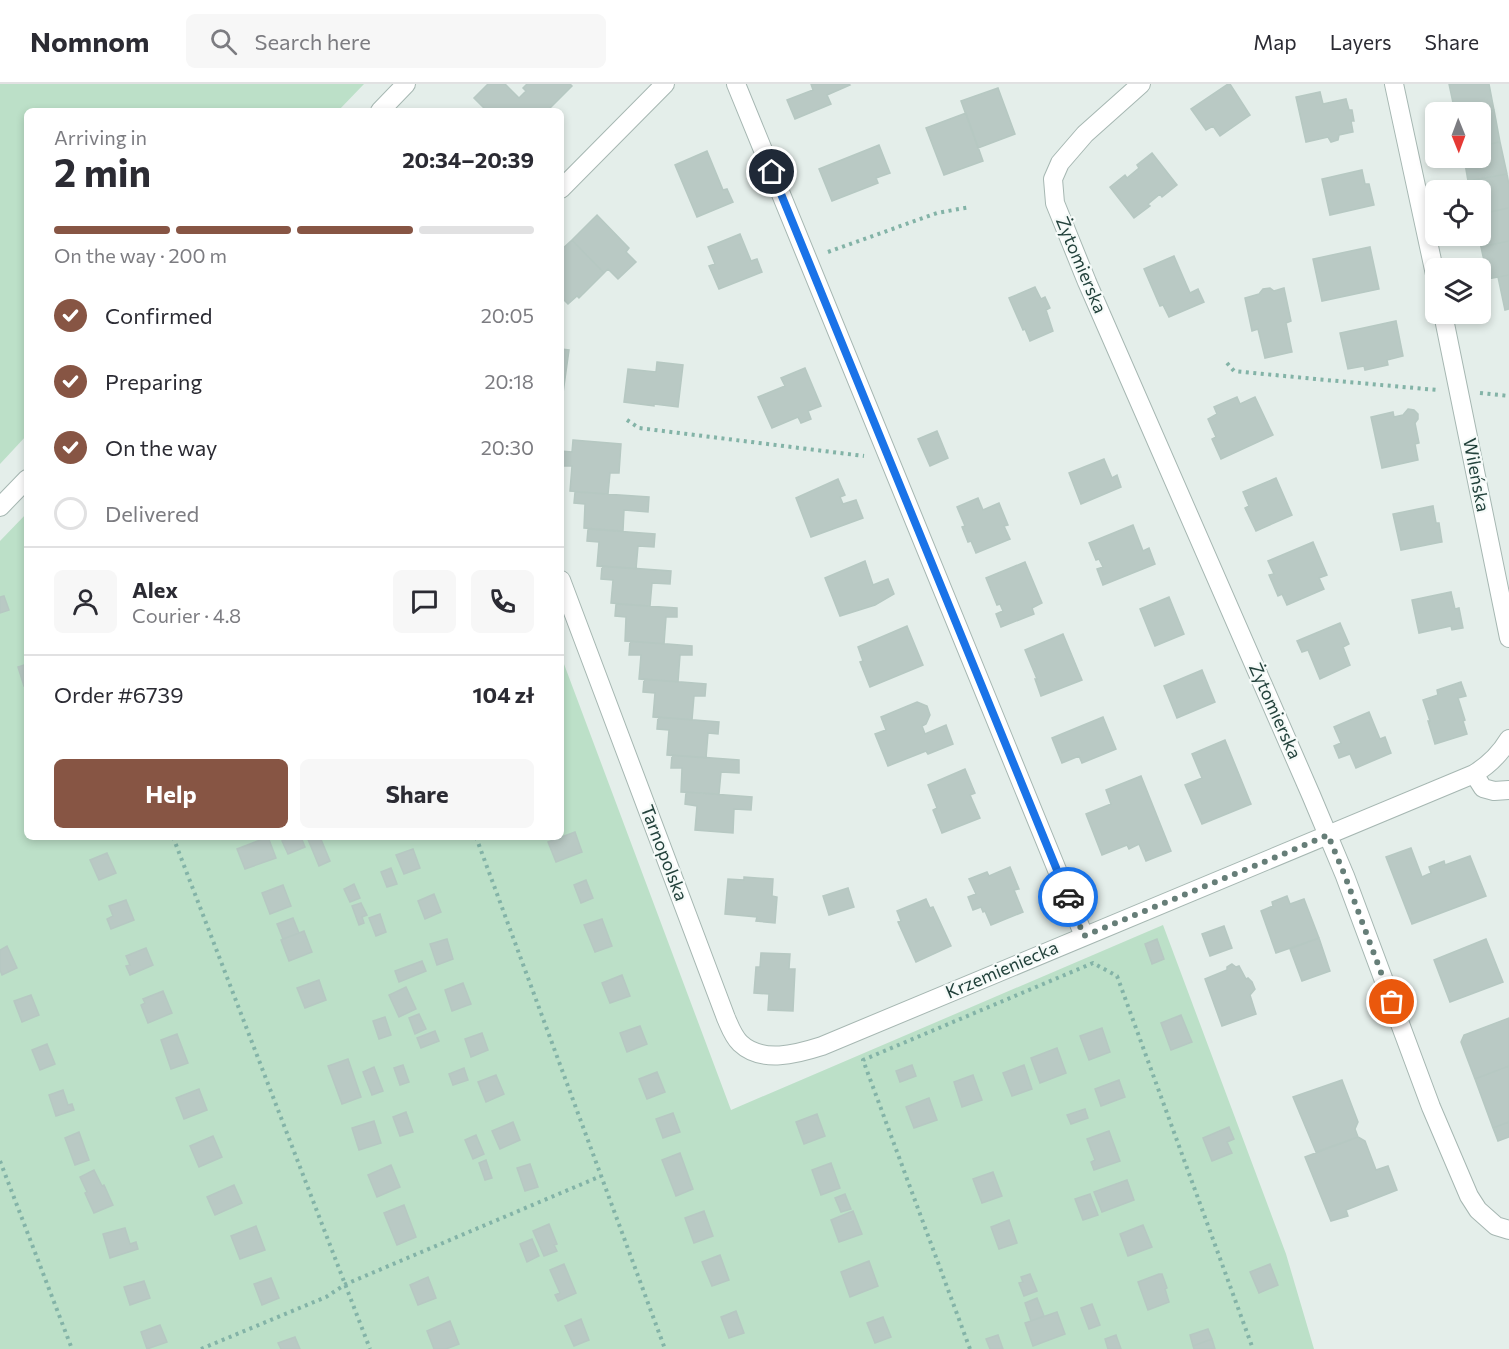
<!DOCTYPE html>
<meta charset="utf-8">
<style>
:root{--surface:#fff;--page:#f7f7f7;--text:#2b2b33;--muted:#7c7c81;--line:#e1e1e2;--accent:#875544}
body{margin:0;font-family:Commissioner,sans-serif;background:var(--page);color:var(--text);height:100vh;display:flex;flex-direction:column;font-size:22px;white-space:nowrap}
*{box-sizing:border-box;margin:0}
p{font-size:20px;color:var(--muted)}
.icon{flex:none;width:33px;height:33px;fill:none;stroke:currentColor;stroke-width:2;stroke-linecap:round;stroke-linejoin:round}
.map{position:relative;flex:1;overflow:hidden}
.side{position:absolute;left:24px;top:24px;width:540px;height:732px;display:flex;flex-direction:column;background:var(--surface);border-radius:9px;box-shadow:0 3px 9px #0003}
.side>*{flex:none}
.needle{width:39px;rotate:179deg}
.fabs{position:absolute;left:1425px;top:18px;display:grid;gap:12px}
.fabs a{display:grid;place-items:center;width:66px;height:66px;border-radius:9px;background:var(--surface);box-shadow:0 3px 9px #0003;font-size:30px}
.pin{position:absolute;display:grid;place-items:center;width:51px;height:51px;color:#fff;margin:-26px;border:3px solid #fff;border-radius:50%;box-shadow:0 2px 6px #0007}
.courier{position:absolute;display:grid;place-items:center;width:60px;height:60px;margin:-30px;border:4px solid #1a73e8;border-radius:50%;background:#fff;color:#222;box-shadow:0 2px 8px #0007}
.overview em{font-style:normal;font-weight:700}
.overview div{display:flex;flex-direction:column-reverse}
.overview{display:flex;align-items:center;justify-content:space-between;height:102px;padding:0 30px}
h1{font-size:39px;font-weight:700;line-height:45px}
.bar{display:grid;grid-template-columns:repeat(4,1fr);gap:9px 6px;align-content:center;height:72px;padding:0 30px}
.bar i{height:8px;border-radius:4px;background:var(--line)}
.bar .active{background:var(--accent)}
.bar p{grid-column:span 4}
.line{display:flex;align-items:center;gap:15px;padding:0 30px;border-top:2px solid var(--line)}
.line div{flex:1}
.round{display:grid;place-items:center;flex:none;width:63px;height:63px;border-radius:9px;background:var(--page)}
ol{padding:0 30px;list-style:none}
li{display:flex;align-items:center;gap:18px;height:66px}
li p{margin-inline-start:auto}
li .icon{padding:6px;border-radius:50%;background:var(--accent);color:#fff;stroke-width:4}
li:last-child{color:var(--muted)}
li i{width:33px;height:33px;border:3px solid var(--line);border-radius:50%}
.action{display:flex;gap:12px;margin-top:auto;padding:12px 30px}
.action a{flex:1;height:69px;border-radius:9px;background:var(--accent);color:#fff;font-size:24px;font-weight:700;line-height:69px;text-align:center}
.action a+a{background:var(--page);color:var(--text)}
header{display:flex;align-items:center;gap:36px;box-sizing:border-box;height:84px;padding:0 30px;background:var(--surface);border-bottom:2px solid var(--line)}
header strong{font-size:28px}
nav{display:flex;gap:33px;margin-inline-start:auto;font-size:21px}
.search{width:420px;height:54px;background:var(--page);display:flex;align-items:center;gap:15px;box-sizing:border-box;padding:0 21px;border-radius:9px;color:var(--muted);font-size:22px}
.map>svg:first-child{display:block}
.green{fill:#bce0c8}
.building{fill:#b9c9c4;stroke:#b6c8c2;stroke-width:1.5}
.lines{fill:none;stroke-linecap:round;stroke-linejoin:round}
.street-casing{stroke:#a6b7b2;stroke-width:20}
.path{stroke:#83b3a7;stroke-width:4;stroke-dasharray:3 4.5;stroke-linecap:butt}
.street{stroke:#fff;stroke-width:18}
.done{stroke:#667e78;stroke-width:6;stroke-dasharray:0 10.8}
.route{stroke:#1a73e8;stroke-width:8}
.labels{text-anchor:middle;stroke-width:4.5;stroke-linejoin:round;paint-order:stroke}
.street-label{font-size:18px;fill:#22413b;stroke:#f5faf8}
</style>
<header>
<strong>Nomnom</strong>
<div class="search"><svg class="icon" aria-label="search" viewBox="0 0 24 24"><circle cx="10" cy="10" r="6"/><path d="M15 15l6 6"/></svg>Search here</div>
<nav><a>Map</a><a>Layers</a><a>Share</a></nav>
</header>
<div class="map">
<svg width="1509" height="1265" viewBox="0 0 1509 1265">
<rect width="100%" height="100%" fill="#e4eeea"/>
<path class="green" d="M0 0H364L338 27H27V351L0 380Z
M27 429V753H561V572L731 1026 1163 841 1286 1170 1314 1265H0V457Z"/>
<path class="building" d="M488 0H505L519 14 526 7 523 4 527 0H570L572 2 547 27H487L474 14Z
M811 0H849L850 1 827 11 831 20 795 35 787 16 813 6Z
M1228 0H1230L1250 31 1220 52 1213 42 1206 46 1191 25Z
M1449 0H1489L1494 26 1480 28H1455Z
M998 4 1015 50 978 64 961 17Z
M1320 8 1323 20 1346 15 1349 26H1352L1354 37H1351L1353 48 1339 51 1338 56 1331 58 1328 53 1306 58 1296 13Z
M1494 26 1500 58 1480 62V28Z
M966 29 983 77 944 91 926 44Z
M1500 58 1507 90 1468 97 1464 74H1480V62Z
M879 61 890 89 876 94 878 99 832 117 819 85Z
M707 67 723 106 727 105 733 118 697 133 675 81Z
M1152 69 1177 101 1162 113 1160 110 1148 120 1150 122 1134 134 1110 103 1125 91 1127 94 1139 84 1137 81Z
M1362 86 1365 100H1369L1374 121 1330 131 1322 95Z
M1507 90 1509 101V124L1480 130V106H1470L1468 97Z
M1509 124V157L1481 163 1479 152H1480V130Z
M597 131 629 164 626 168 636 178 618 195 608 185 604 189 572 156Z
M740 150 751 177 757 175 762 188 719 205 709 182 715 180 708 163Z
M572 156 604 189 579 214 577 212 568 220 561 213V166Z
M1509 157V191L1488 195 1481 163Z
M1370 163 1379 205 1322 217 1313 175Z
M1174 172 1190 209 1198 205 1204 218 1169 233 1163 221 1160 222 1144 185Z
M1509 191V225L1505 226 1498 193Z
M1035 203 1041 215 1045 213 1050 224 1046 226 1053 247 1030 257 1025 245 1023 246 1009 214Z
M1270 204 1274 207 1284 204 1291 237 1286 239 1292 268 1265 274 1258 245 1252 247 1245 214 1259 210 1263 205Z
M1396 237 1403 272 1387 276 1388 281 1365 286 1364 282 1348 285 1340 249Z
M561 265 569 266 563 309H561Z
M657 278 683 281 678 323 654 320V322L624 318 628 285 656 288Z
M805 284 821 322 808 327 811 335 801 339 798 333 772 344 758 313 785 302 781 294Z
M1237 313 1240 320 1255 313 1273 351 1221 375 1212 355 1216 353 1208 335 1217 330 1214 323Z
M1408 325 1414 326 1418 330V335L1415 339 1419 359 1415 360 1418 376 1382 384 1371 333 1393 328 1394 333 1403 331Z
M937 347 948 374 930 382 918 355Z
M573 356 621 360 619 389H610L608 410 570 407 572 382H561V367L572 368Z
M1104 375 1112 394 1117 391 1121 403 1081 420 1069 389Z
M1276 394 1292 431 1256 447 1245 424 1249 422 1243 408Z
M838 395 845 411 840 413 843 420 856 416 863 434 811 453 796 414Z
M575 408 649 413 648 428 624 426 623 447 584 444 585 420 574 419Z
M978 414 983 426 999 419 1008 441 1004 442 1010 455 976 469 971 457 968 458 962 443 965 442 957 423Z
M1433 422 1436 439H1439L1442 458 1401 466 1393 430Z
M1133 441 1143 467 1149 464 1155 480 1103 501 1097 485 1103 483 1099 475 1096 476 1089 459Z
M588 445 655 450 654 463 638 462 636 485 597 482 599 458 587 457Z
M1313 458 1327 491 1319 494 1324 505 1287 521 1282 510 1278 512 1269 491 1274 490 1268 477Z
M865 477 873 501 888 495 894 510 875 521 840 532 825 494Z
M1025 478 1042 519 1032 524 1034 530 1001 543 996 530 1003 527 1000 520 997 521 986 494Z
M602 482 671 487 670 500 652 499 650 522 611 519 613 496 601 495Z
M1451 508 1455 525 1459 524 1463 544 1452 546 1451 542 1419 549 1412 516Z
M4 512 9 526 0 529V513Z
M1169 513 1184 550 1155 562 1140 525Z
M616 520 677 524V533H666L664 560 625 557 626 533 615 532Z
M1340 539 1349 560 1343 563 1350 581 1320 595 1308 566 1302 568 1297 557Z
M907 542 923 581 870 603 860 578 863 577 858 563Z
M1063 550 1082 596 1041 612 1035 595H1037L1025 566Z
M630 557 692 562V571H680L678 598 639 595 641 571H629Z
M27 580V601L24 602 18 583Z
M1202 586 1215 618 1177 634 1164 602Z
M644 595 706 600 705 612H694L692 636 653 633 655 609 643 608Z
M1461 598 1466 612 1458 614 1465 636 1463 637 1467 650 1435 660 1428 637H1430L1423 616 1438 611 1437 606Z
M917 618 927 622 930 631 926 640 922 642 925 650 946 641 953 660 928 670 926 667 888 682 875 650 886 646 881 633Z
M1369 628 1380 655 1385 653 1391 669 1356 684 1350 670 1339 674 1334 662 1341 659 1334 643Z
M658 633 719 638 718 650 708 649 706 674 667 671 669 646 657 645Z
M1103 633 1116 665 1082 679 1079 672 1062 679 1052 654Z
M1225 656 1251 720 1202 740 1185 701 1202 694 1192 670Z
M672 671 739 676V689L721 688 719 710 681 708 682 684H671Z
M965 685 975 709 970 711 980 734 942 749 933 726 937 724 928 701Z
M1141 692 1171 767 1146 777 1139 760 1129 765 1127 761 1102 771 1086 730 1111 720 1106 706Z
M686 708 752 713 751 726 734 725 733 749 695 746 697 722 685 720Z
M575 748 582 768 556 778 548 758Z
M268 753 276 774 245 785 237 765Z
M291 753H301L305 763 288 770 282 757Z
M307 753H320L330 777 319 782Z
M1411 764 1422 793 1431 789 1429 783 1444 777 1445 781 1470 772 1486 812 1412 840 1386 773Z
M413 765 420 784 404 790 396 771Z
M107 769 116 789 99 796 90 776Z
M1010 783 1019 805 1014 806 1023 828 991 841 985 827 983 828 981 823 973 826 968 813 976 810 969 795 987 788 989 792Z
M391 784 397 800 387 803 381 788Z
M744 793 773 795 772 812 777 813 775 839 756 837 757 833 725 830 728 795 744 796Z
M586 796 593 814 581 819 574 801Z
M354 800 360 814 350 818 344 805Z
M283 801 291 822 270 830 262 809Z
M848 804 854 823 829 831 823 812Z
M434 810 441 828 425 835 418 817Z
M1287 812 1290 820 1304 815 1319 854 1276 869 1261 827 1273 822 1272 818Z
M926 815 930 824 933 823 951 862 916 878 898 838 901 837 897 827Z
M126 816 134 836 111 845 107 835 113 832 109 822Z
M361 819 367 831 362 833 364 839 359 841 352 822Z
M380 830 386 848 376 852 369 834Z
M293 834 299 849 283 855 277 840Z
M602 835 612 862 595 868 584 841Z
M1224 842 1232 864 1210 872 1202 850Z
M304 847 312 868 289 877 281 856Z
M1319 854 1330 887 1302 897 1290 865Z
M447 855 453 875 437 881 430 860Z
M1157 855 1164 875 1152 880 1145 860Z
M1486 855 1503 898 1450 918 1434 876Z
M7 862 17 884 2 891 0 886V866Z
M146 864 153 881 130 891 126 882 130 881 126 872Z
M761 869 790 870 789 885H795L793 927 768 926 769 910 754 909 756 883H760Z
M422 877 426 887 399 898 395 887Z
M1232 880 1236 883 1239 882 1246 895 1248 894 1252 898 1255 905 1250 911 1256 930 1222 942 1205 895 1227 886V883Z
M622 891 630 912 610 919 602 899Z
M319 896 326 916 305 924 297 904Z
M463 899 471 920 452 927 445 906Z
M406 903 416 925 399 933 389 911Z
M163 907 172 929 148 939 141 921 145 919 143 915Z
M31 911 39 931 22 938 14 917Z
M419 930 426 945 415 950 409 934Z
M1181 931 1192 958 1171 966 1161 939Z
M385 933 391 951 379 955 373 937Z
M1509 934V982L1475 995 1461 958 1464 951Z
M640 942 647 960 627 968 620 949Z
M1102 944 1110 968 1089 976 1080 952Z
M435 947 439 957 421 964 417 954Z
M482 949 488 966 471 973 465 955Z
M177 950 188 979 171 985 161 956Z
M47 960 55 980 40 986 32 966Z
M1057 964 1066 989 1040 999 1031 974Z
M348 975 361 1013 342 1020 328 982Z
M403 981 409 998 400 1001 394 984Z
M912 981 916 992 900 998 896 987Z
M1024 981 1032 1005 1012 1012 1003 989Z
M1509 982V1038L1493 1044 1475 995Z
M374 983 383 1007 372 1011 363 988Z
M464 984 468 996 453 1001 449 990Z
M657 988 665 1008 647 1015 639 995Z
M496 991 504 1010 486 1018 478 998Z
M973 991 982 1016 962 1023 954 998Z
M1119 996 1125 1013 1101 1022 1095 1005Z
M1342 996 1358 1038 1355 1045 1358 1053 1316 1068 1293 1013Z
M199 1005 207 1026 184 1035 176 1014Z
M63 1006 68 1021 72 1020 74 1026 56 1032 49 1011Z
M929 1014 937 1036 914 1044 906 1023Z
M1085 1025 1088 1034 1071 1040 1067 1031Z
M406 1028 413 1048 400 1052 393 1033Z
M673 1029 680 1048 663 1054 656 1035Z
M817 1030 825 1052 804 1060 796 1038Z
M374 1037 381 1059 359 1066 352 1044Z
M513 1038 520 1056 500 1065 492 1047Z
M1509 1038V1053L1498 1057 1493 1044Z
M1229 1043 1234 1055 1227 1058 1232 1069 1212 1077 1203 1054Z
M1109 1047 1120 1077 1094 1086 1091 1078 1095 1076 1087 1055Z
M79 1048 89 1076 75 1081 65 1054Z
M476 1051 484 1070 473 1075 465 1056Z
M213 1052 222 1073 199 1083 190 1062Z
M1358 1053 1365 1057 1376 1086 1388 1082 1397 1106 1346 1126 1348 1132 1331 1137 1305 1073Z
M680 1069 693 1105 676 1112 662 1076Z
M486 1076 492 1094 485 1096 479 1079Z
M831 1079 840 1104 821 1111 812 1086Z
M530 1080 538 1103 525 1107 517 1084Z
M391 1081 400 1103 377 1113 368 1091Z
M94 1086 102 1102 104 1101 113 1121 94 1129 85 1109 87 1108 80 1093Z
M993 1088 1002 1112 982 1119 973 1095Z
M1127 1096 1134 1116 1102 1128 1094 1108Z
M234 1101 242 1119 215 1131 207 1113Z
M845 1110 851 1125 841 1128 835 1114Z
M1090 1110 1098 1131 1083 1136 1075 1115Z
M404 1121 416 1153 397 1161 384 1129Z
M704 1127 713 1152 694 1159 685 1134Z
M853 1127 862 1150 839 1158 831 1136Z
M1009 1136 1017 1159 999 1165 991 1143Z
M549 1140 557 1160 554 1161 557 1167 544 1172 533 1147Z
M1143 1141 1152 1163 1128 1172 1120 1150Z
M256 1142 265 1166 240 1175 231 1152Z
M125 1144 130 1160 136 1158 138 1165 110 1174 103 1150Z
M532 1155 539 1172 527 1178 520 1160Z
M720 1171 729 1196 712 1202 702 1178Z
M869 1177 878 1202 850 1213 841 1188Z
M564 1180 576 1209 558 1217 555 1211 560 1209 550 1186Z
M1270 1180 1278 1201 1259 1209 1250 1188Z
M1030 1190 1037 1207 1024 1212 1019 1199 1023 1198 1021 1193Z
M1159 1190H1162L1167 1204 1165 1205 1169 1218 1148 1226 1138 1198Z
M428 1193 436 1214 418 1221 410 1201Z
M271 1194 279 1214 262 1221 254 1200Z
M144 1197 150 1214 130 1221 124 1203Z
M1037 1214 1044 1232 1031 1237 1025 1219Z
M1092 1220 1100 1241 1089 1245 1081 1224Z
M736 1227 744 1249 729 1254 721 1233Z
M1057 1228 1065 1250 1033 1262 1025 1239Z
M883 1233 891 1253 875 1259 867 1239Z
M581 1235 589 1256 574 1262 565 1242Z
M450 1237 459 1260 446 1265H434L427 1247Z
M160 1241 167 1258 147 1265 141 1248Z
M1208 1245 1212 1255 1193 1262 1190 1251Z
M998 1251 1003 1265H990L986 1255Z
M1116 1251 1121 1265H1108L1105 1255Z
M295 1253 300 1265H281L278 1259Z
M1212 1255 1215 1265H1194L1193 1262Z"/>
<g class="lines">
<g class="street-casing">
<path id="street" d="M736 0 1084 852
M1141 0 1085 50 1060 79 1053 95 1055 119 1087 198 1311 711 1345 792 1431 1023 1469 1112 1478 1126 1496 1142 1509 1146
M1394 0 1436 195
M380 27 406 0
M561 105 665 0
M1443 230 1509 554
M0 423 27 395
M561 496 726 934C730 943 733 952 740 959 762 980 797 970 822 962L1474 690C1489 681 1500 670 1509 655
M1474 690 1483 704 1494 707 1509 706"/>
</g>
<path class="path" d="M828 168 937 129 970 123
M1227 279 1234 287 1315 295 1437 306
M1480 309 1509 312
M627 336 639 344 864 372
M173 753 370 1265
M476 753 665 1265
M0 1077 72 1265
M201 1265 326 1213 346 1200 601 1092
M970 1265 863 976 1093 879 1117 892 1253 1265"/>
<use href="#street" class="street"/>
</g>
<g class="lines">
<path class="done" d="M1068 813 1084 852 1281 771 1328 751 1345 792 1392 918"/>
<path class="route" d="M772 88 1068 813"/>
</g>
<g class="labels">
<g class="street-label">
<text transform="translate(1081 181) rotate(67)" y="6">Żytomierska</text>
<text transform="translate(1476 391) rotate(79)" y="6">Wileńska</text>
<text transform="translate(1275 627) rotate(66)" y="6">Żytomierska</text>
<text transform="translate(664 769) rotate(69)" y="6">Tarnopolska</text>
<text transform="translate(1002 886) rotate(-23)" y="6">Krzemieniecka</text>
</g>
</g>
</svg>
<div class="fabs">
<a><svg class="needle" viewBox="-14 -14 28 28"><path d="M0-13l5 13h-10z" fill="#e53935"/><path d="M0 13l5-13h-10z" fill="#7c7c81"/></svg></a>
<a><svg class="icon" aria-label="locate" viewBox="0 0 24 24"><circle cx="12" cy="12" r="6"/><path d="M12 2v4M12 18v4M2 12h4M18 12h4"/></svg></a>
<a><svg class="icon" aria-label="layers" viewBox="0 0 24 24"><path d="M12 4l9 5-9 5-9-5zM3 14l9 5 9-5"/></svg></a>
</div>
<div class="pin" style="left:1392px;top:918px;background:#ea580c"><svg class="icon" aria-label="bag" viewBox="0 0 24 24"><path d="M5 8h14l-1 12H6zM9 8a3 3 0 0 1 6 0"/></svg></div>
<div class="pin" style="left:772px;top:88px;background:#1f2937"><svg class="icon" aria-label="home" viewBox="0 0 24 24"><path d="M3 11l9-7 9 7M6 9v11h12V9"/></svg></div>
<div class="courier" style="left:1068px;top:813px"><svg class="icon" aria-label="car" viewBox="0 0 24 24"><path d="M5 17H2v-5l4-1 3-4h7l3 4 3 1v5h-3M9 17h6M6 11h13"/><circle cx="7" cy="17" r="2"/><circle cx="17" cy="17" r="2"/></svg></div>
<section class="side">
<div class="overview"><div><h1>2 min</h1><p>Arriving in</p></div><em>20:34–20:39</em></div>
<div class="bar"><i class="active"></i><i class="active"></i><i class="active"></i><i></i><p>On the way · 200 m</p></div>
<ol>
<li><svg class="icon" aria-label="check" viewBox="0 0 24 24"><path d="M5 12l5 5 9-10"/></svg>Confirmed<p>20:05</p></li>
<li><svg class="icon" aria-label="check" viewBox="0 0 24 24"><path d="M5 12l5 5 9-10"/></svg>Preparing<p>20:18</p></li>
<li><svg class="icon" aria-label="check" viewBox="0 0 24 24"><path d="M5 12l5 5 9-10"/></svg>On the way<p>20:30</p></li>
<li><i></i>Delivered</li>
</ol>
<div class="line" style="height:108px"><a class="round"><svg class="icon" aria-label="person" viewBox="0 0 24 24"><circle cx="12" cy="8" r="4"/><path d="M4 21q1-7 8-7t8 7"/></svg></a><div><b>Alex</b><p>Courier · 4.8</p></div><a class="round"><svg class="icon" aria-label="chat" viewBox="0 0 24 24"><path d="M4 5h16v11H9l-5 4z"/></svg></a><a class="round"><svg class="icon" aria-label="phone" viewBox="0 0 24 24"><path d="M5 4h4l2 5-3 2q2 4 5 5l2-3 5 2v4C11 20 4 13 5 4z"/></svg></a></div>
<div class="line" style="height:78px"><div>Order #6739</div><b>104 zł</b></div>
<div class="action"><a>Help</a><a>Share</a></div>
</section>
</div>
